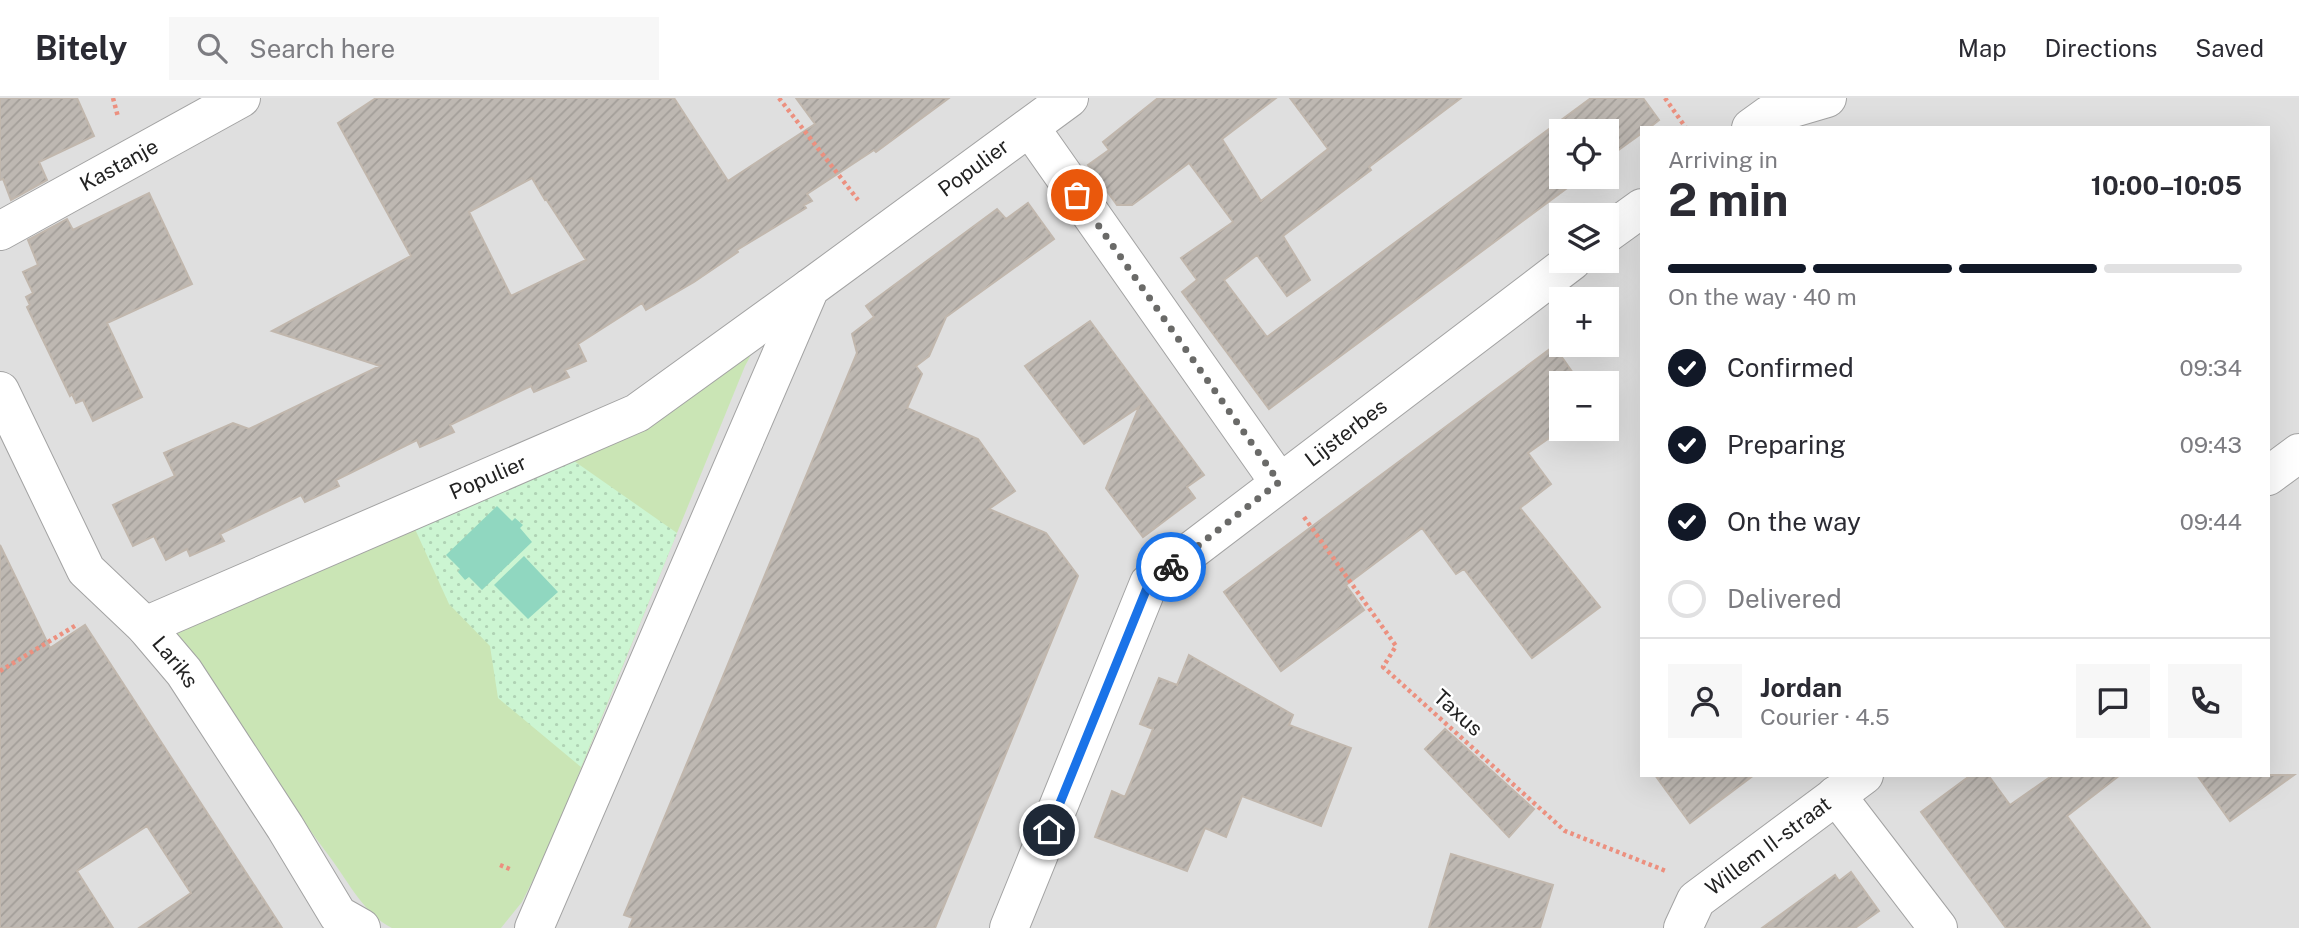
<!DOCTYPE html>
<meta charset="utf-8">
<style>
:root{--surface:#fff;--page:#f7f7f7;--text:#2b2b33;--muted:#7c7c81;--line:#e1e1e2;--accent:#111827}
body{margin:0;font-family:"Public Sans",sans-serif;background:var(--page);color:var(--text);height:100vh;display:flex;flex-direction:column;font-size:26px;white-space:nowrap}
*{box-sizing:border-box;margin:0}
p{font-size:23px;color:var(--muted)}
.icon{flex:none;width:38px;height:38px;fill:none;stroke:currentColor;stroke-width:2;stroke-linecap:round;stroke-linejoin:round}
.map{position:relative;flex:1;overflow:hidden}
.side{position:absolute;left:1640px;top:28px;width:630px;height:651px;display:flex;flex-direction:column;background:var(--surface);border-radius:0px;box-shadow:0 7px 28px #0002}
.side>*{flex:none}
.controls{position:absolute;left:1549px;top:21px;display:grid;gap:14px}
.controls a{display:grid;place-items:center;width:70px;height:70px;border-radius:0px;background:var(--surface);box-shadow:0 7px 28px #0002;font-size:35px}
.pin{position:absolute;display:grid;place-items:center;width:60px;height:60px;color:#fff;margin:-30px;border:4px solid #fff;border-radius:50%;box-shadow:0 2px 7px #0007}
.courier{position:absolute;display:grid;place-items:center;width:70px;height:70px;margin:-35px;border:5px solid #1a73e8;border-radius:50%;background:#fff;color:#222;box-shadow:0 2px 9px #0007}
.summary em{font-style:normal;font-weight:700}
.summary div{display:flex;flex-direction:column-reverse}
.summary{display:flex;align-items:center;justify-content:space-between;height:119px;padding:0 28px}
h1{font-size:46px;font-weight:700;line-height:52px}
.bar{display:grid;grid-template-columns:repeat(4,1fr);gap:10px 7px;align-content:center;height:84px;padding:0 28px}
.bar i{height:9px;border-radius:5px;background:var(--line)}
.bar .current{background:var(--accent)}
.bar p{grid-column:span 4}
.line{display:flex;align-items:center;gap:18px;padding:0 28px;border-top:2px solid var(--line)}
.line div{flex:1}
.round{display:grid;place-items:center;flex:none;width:74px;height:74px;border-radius:0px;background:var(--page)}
ol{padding:0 28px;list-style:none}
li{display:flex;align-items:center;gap:21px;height:77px}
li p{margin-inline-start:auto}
li .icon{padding:7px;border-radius:50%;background:var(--accent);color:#fff;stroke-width:4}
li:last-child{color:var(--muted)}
li i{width:38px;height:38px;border:4px solid var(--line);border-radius:50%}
header{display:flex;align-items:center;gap:42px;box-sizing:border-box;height:98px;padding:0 35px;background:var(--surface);border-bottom:2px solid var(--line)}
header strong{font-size:33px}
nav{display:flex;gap:38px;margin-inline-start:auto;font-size:24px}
.search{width:490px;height:63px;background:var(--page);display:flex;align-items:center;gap:18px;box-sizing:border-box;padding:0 24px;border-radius:0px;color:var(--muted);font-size:26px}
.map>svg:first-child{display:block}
.residential{fill:#dfdfdf;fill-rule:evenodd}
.grass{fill:#cae5b5}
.park{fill:url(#park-dots)}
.pitch{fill:#90d7c0}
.building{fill:url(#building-hatch);stroke:#c1b7ad;stroke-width:2;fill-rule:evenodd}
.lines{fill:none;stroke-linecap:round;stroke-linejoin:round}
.pedestrian-casing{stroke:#a3a3a3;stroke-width:40}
.minor-casing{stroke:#a3a3a3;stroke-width:40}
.path{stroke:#ec907f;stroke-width:4.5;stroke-dasharray:3.5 3.5;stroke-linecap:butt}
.pedestrian{stroke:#fff;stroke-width:38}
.minor{stroke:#fff;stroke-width:38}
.done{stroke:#6a6a68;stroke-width:7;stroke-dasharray:0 12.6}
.route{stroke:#1a73e8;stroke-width:9}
.labels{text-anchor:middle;stroke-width:5;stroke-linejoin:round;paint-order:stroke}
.street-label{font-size:21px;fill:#222;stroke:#fff}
</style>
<header>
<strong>Bitely</strong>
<div class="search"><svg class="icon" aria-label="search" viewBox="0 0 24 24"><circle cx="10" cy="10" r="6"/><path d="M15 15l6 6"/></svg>Search here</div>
<nav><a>Map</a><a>Directions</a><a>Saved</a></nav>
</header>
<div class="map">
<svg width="2299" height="830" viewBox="0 0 2299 830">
<defs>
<pattern id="park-dots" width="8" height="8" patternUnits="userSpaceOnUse" patternTransform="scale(1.75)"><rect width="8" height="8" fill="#ccf5d2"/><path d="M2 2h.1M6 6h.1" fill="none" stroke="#afd2b4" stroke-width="1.8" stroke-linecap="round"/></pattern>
<pattern id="building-hatch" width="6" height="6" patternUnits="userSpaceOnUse" patternTransform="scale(1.75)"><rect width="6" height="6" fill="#beb8b2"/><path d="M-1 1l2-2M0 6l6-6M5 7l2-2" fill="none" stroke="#a39e99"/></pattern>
</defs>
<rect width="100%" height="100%" fill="#f1efe9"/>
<path class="residential" d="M0 0H2299V830H0ZM1642 30H2268V677H1642ZM1561 33H1606V79H1561ZM1561 117H1606V163H1561ZM1561 201H1606V247H1561ZM1561 285H1606V331H1561Z"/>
<path class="grass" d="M766 229 745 268 547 754 522 804 501 830H392C365 817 349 785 332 762 278 690 228 615 178 540L175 525 298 467Z"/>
<path class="park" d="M564 356 677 435 581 669 498 600 490 548 449 506 410 420Z"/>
<path class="pitch" d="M497 408 512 423 515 420 523 427 520 430 532 444 482 492 469 479 465 482 458 474 460 471 446 457Z
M524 458 558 494 528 521 494 487Z"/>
<path class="building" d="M0 0H77L94 38 39 64 47 82 11 102 3 81 0 82Z
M376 0H674L728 83 815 26 796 0H949L876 54 874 52 807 96 812 103 804 107 806 110 737 152 738 154 694 184 646 212 642 205 578 246 586 263 565 272 569 279 534 294 531 288 450 327 454 334 420 349 417 342 336 382 339 388 305 404 301 397 220 436 224 443 190 458 187 451 166 462 154 438 133 448 113 407 175 378 164 355 233 325 249 331 380 268 272 233 411 158 338 25ZM532 80 545 102 546 101 586 162 511 198 469 114Z
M1158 0H1276L1222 41 1261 103 1328 51 1290 0H1461L1369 69 1371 72 1283 138 1310 182 1287 198 1257 157 1224 182 1267 239 1591 0H1643L1659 22 1649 30H1642V35L1606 61V33H1561V79H1582L1269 311 1182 194 1197 182 1181 160 1233 124 1189 65 1132 107H1117L1088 67 1109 52 1103 44Z
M149 95 192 186 107 225 142 299 93 323 83 302 76 305 72 296 70 298 27 209 30 207 26 199 33 195 23 174 38 167 28 142 67 121 73 132Z
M1028 105 1054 141 946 219 929 258 916 268 922 276 907 310 978 341 1015 393 989 411 1046 435 1078 478 935 830H629L633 820 624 817 857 255 852 236 874 219 866 208 997 111 1006 121Z
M1090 223 1204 377 1187 389 1195 400 1143 439 1106 390 1139 309 1084 346 1025 268Z
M1554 248 1580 285H1561L1562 331 1528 355 1551 386 1520 410 1600 509 1532 560 1464 471 1456 476 1422 430 1346 487 1364 512 1281 573 1224 494Z
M0 447 50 550 85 527 282 830H139L191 795 147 728 77 773 113 830H0Z
M1189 557 1293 617 1289 627 1351 650 1321 728 1242 698 1226 739 1205 730 1187 773 1095 739 1112 693 1125 699 1153 631 1140 626 1159 580 1177 587Z
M1445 631 1534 711 1509 739 1425 651Z
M1655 677H1754L1690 725Z
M1971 677H1988L2010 707 2053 677H2120L2067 718 2150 830H2006L1921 714Z
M2197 677H2294L2230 723Z
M1451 756 1553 787 1540 830H1429Z
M1851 774 1879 813 1855 830H1762L1835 777 1839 783Z"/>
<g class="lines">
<g class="pedestrian-casing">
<g id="pedestrian">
<path id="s1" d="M145 528 637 315 810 190"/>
</g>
</g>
<g class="minor-casing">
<g id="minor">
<path d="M1751 30 1769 17 1827 0"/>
<path d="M1031 31 1279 384"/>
<path id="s2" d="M0 133 241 0"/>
<path d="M1606 136 1642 110"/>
<path id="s3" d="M0 293 86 472 145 528 184 574 285 729 338 817 361 830"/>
<path d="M2268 378 2299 355"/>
<path d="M1836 697 1938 830"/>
<path id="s4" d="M534 830 810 190 1069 0"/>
<path id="s5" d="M1009 830 1149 485 1572 163"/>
<path id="s6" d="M1683 830 1696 802 1864 677"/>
</g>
</g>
<path class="path" d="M113 0 118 19
M779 0 858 102
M1665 0 1686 30
M1304 419 1396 548 1383 569 1565 733 1666 773
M0 573 78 526
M500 767 512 772"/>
<use href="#pedestrian" class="pedestrian"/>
<use href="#minor" class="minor"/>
</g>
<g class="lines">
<path class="done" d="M1077 97 1279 384 1171 469"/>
<path class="route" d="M1049 732 1149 485 1171 469"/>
</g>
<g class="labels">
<g class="street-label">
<text dy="7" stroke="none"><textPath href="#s2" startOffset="136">Kastanje</textPath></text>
<text dy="7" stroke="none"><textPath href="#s4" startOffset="900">Populier</textPath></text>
<text dy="7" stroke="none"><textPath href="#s5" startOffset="620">Lijsterbes</textPath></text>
<text dy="7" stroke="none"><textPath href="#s1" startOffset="374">Populier</textPath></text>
<text dy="7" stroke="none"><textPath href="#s3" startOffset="327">Lariks</textPath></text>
<text transform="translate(1458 615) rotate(42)" y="7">Taxus</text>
<text dy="7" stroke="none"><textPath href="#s6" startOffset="121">Willem II-straat</textPath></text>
</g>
</g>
</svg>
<div class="controls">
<a><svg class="icon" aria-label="locate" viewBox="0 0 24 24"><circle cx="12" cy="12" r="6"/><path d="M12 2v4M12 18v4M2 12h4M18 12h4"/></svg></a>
<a><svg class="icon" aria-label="layers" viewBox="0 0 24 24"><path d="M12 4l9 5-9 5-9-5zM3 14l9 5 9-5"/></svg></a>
<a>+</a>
<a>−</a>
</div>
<div class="pin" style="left:1077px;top:97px;background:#ea580c"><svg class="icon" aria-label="bag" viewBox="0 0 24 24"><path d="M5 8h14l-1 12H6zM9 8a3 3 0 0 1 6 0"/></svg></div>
<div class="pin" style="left:1049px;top:732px;background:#1f2937"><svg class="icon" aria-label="home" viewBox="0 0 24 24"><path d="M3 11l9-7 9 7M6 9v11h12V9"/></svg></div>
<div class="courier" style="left:1171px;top:469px"><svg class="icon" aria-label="bike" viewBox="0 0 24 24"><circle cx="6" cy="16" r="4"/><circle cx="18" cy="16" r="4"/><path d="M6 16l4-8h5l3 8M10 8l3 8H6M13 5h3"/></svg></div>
<section class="side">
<div class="summary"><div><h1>2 min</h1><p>Arriving in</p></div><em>10:00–10:05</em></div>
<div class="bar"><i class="current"></i><i class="current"></i><i class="current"></i><i></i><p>On the way · 40 m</p></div>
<ol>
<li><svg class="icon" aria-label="check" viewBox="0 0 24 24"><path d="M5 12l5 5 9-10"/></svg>Confirmed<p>09:34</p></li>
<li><svg class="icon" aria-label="check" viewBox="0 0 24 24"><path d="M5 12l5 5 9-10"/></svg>Preparing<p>09:43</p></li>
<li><svg class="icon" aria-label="check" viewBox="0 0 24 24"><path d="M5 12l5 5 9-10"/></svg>On the way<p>09:44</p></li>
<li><i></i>Delivered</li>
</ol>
<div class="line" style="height:126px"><a class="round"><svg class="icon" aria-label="person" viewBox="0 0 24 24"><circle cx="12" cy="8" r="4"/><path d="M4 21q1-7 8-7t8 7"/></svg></a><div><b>Jordan</b><p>Courier · 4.5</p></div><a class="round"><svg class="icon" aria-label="chat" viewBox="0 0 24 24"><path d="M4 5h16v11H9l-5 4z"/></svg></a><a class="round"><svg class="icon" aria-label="phone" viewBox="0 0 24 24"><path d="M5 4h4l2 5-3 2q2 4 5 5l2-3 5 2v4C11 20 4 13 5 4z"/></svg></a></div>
</section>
</div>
